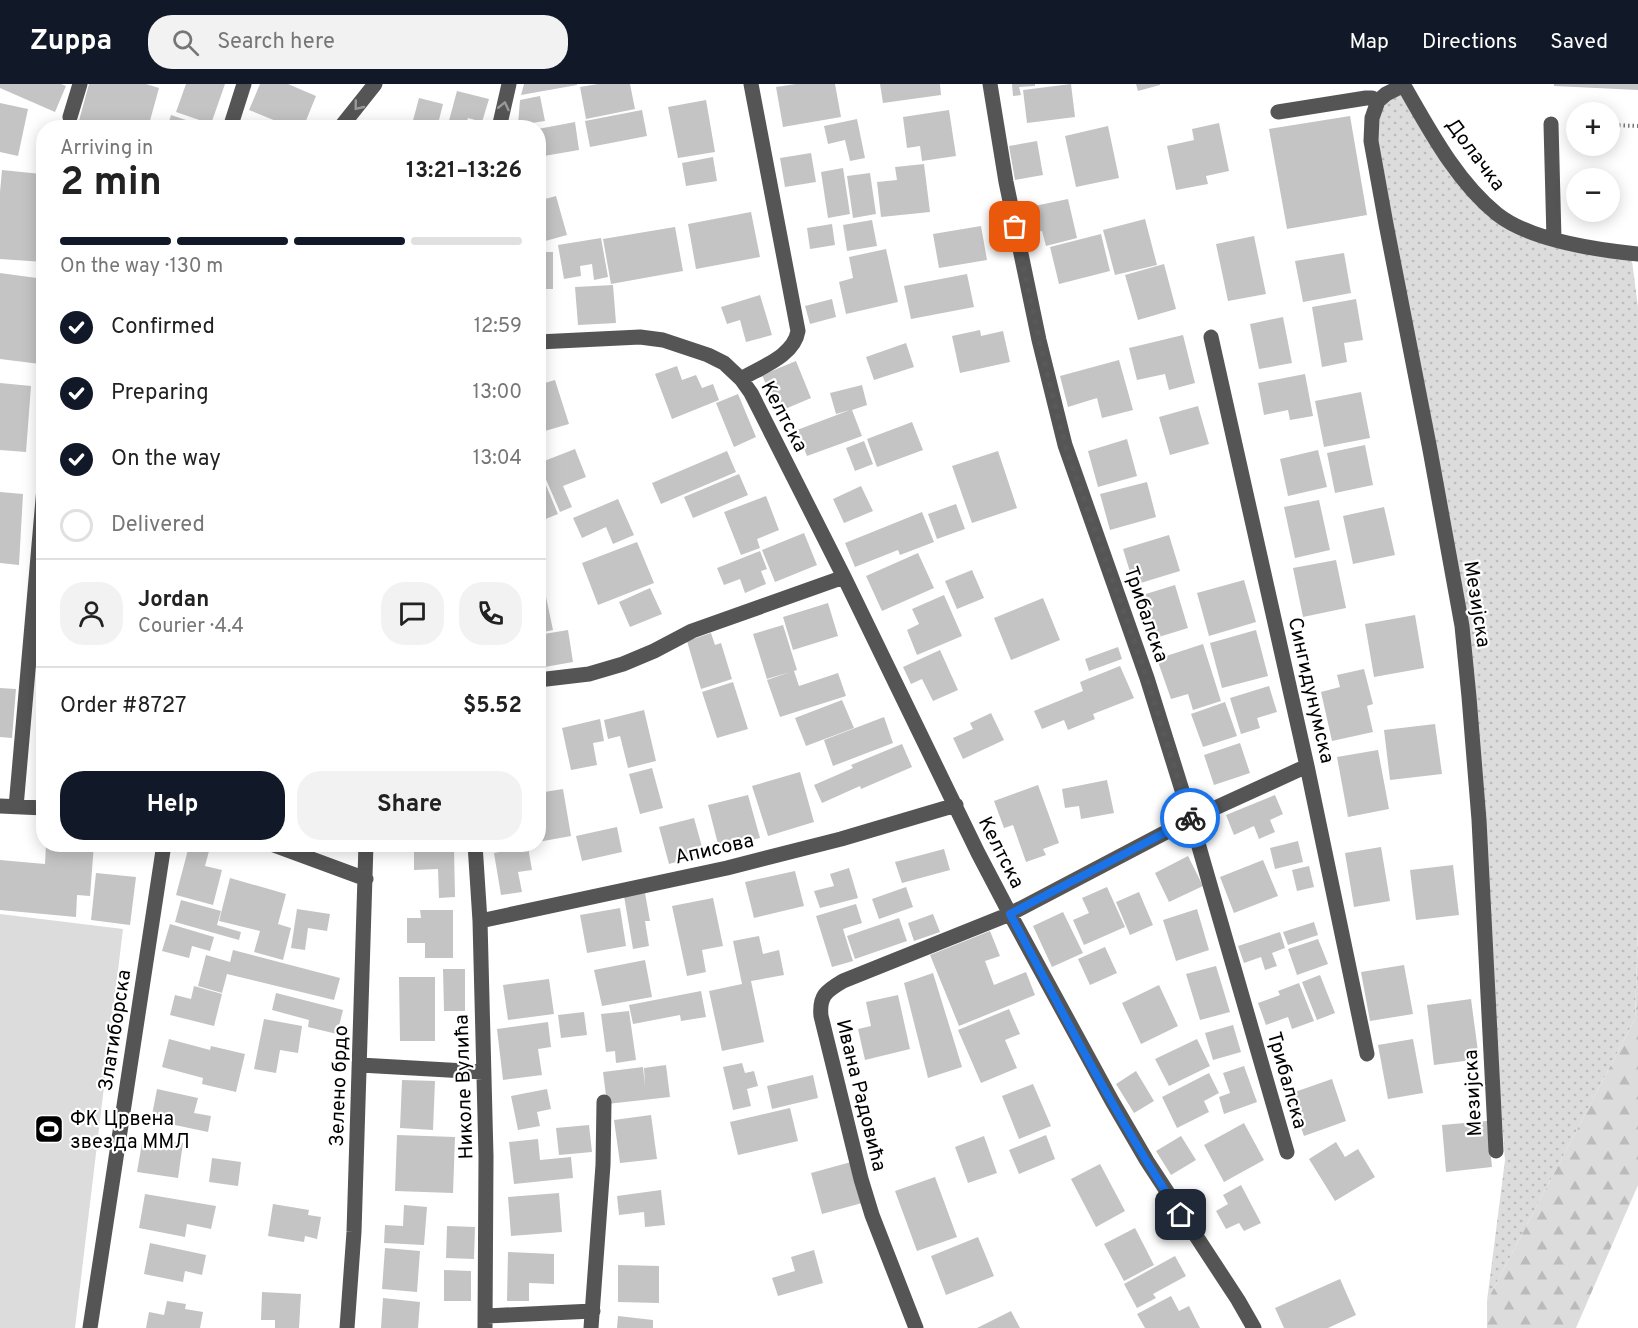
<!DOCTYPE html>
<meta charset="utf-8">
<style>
:root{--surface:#fff;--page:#f2f2f2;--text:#222;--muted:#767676;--line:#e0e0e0;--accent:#111827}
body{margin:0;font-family:Overpass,sans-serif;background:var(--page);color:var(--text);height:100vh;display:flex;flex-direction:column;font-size:22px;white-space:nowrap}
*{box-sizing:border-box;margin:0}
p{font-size:20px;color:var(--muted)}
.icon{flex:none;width:33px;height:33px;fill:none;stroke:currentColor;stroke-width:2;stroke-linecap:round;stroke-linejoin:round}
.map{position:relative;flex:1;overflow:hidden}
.panel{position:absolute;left:36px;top:36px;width:510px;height:732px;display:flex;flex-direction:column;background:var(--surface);border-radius:24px;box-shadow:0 3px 15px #0003}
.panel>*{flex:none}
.tools{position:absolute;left:1566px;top:18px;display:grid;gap:12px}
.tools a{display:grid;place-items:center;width:54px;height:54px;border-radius:50%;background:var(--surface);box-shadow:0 3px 15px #0003;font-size:30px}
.pin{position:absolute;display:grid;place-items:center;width:51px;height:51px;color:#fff;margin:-26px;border-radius:12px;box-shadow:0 3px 9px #0006}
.courier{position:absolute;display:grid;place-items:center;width:60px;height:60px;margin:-30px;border:4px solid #1a73e8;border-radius:50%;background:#fff;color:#222;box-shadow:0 2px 8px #0007}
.summary em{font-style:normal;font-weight:700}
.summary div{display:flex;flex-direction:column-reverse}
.summary{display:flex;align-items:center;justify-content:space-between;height:102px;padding:0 24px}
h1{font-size:39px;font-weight:700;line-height:45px}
.bar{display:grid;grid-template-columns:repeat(4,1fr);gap:9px 6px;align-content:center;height:72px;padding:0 24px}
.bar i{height:8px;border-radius:4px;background:var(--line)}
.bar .active{background:var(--accent)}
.bar p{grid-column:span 4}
.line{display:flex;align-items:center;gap:15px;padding:0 24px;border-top:2px solid var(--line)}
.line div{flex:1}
.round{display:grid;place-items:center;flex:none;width:63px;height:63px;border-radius:24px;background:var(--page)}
ol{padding:0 24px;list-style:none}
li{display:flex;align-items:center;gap:18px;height:66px}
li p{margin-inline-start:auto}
li .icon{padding:6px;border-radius:50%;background:var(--accent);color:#fff;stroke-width:4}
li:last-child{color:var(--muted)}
li i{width:33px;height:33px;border:3px solid var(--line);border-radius:50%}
.cta{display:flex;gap:12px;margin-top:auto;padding:12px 24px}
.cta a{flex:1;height:69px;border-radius:24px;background:var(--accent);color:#fff;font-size:24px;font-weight:700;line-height:69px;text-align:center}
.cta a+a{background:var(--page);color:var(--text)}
header{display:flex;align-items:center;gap:36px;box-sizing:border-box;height:84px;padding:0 30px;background:var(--accent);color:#fff}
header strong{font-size:28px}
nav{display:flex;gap:33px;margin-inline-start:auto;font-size:21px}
.search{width:420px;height:54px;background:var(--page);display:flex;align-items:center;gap:15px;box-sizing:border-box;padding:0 21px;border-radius:24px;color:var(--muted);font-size:22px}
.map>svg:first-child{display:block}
.green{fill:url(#green-dots)}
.forest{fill:url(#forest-firs)}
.pitch{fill:#dcdcdc}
.building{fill:#c4c4c4}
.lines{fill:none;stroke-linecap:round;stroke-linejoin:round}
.path{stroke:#777;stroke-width:4;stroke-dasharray:1.5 3;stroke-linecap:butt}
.minor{stroke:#555;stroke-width:15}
.oneway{stroke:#999}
.done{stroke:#595959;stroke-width:6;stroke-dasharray:0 10.8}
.route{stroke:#1a73e8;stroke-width:8}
.labels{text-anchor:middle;stroke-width:4.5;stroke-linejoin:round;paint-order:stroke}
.street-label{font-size:20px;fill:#000;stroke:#fff}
.poi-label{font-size:20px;fill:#000;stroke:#fff;text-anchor:start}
</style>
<header>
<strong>Zuppa</strong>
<div class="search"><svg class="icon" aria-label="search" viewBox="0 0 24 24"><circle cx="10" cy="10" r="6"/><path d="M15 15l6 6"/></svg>Search here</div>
<nav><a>Map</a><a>Directions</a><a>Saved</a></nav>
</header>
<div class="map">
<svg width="1638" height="1244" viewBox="0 0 1638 1244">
<defs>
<pattern id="green-dots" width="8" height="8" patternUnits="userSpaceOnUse" patternTransform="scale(1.5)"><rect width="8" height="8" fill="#dcdcdc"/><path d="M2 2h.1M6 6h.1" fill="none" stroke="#bbb" stroke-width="1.8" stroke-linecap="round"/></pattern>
<pattern id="forest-firs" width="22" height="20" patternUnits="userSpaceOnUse" patternTransform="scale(1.5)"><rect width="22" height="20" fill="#dcdcdc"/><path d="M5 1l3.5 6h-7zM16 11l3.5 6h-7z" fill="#bbb"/></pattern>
</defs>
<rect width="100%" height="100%" fill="#fff"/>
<path class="green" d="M1404 1 1460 90 1519 143 1631 169 1638 223V845L1635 935 1487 1217 1505 1076 1469 613 1372 34Z"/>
<path class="forest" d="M1638 845V1101L1576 1244H1487V1217L1635 935Z"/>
<path class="pitch" d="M0 830 123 845 75 1244H0Z"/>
<path class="building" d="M0 0H61L66 2 55 28 0 4Z
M89 0H146L159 4 148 44H77Z
M186 0H225L211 40 176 28Z
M260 0H288L316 12 303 44H293L249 26Z
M524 0H577V1L521 11Z
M598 0H630L635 25 586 35 580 3Z
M796 0H835L841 33 783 43 776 3Z
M880 0H940L941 11 883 19Z
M1012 0H1035V2L1019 3 1021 11 1013 12Z
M1071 0 1075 33 1027 39 1023 6Z
M1136 0H1160V1L1138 7Z
M1554 0H1638V6L1554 2Z
M457 7 489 15 482 38 468 34 465 44H447Z
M540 12 545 37 518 41 520 16Z
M419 14 443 20 437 44H411Z
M706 16 715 68 678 74 668 23Z
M0 19 28 25 18 72 0 68Z
M642 26 647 52 590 63 585 37Z
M949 26 956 72 922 77 920 62 907 64 903 33Z
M171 31 207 43V44H167Z
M1350 32 1367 131 1287 145 1269 45Z
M857 35 865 74 850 77 845 56 828 60 824 42Z
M575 38 579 66 538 73V45Z
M1219 39 1229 87 1206 92 1208 100 1176 106 1167 62 1194 56 1192 45Z
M1108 42 1119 94 1076 103 1065 52Z
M1037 57 1043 91 1015 96 1009 62Z
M811 69 816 98 785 103 780 74Z
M713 73 717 97 686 102 682 79Z
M924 80 930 128 881 133 877 98 897 96 895 83Z
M843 84 850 130 828 134 821 88Z
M2 86 41 90 39 128H44V178L0 175V108Z
M870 89 876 130 853 134 847 92Z
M556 112 567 151 538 159V117Z
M1068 115 1077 154 1046 162 1042 147 1031 149 1025 124Z
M751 128 760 173 696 185 688 140Z
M1145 135 1157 181 1115 191 1103 146Z
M872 136 877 162 847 167 843 141Z
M832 140 835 161 810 165 807 144Z
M981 142 987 176 939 184 933 150Z
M675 143 683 187 611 200 603 155Z
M1101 150 1110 187 1059 200 1050 163Z
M1254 152 1266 210 1228 217 1216 160Z
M601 154 608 193 594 196 592 180 580 182 581 192 564 195 558 161Z
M886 165 898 218 846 230 839 198 853 194 849 173Z
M538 168H553V205H538Z
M1344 169 1351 209 1303 218 1295 177Z
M1164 180 1176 225 1138 236 1125 191Z
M0 189 44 195V248L40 280 0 275Z
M967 190 974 223 911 235 904 202Z
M613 201 616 239 578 241 575 203Z
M760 211 772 251 746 258 740 236 727 240 721 223Z
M832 215 836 233 810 240 805 222Z
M1356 215 1363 256 1344 259 1347 278 1322 283 1312 223Z
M1283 233 1292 279 1259 285 1250 240Z
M980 246 981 252 1003 247 1010 278 960 289 952 252Z
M1183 251 1195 299 1169 306 1165 290 1137 296 1129 264Z
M906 259 914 283 874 296 866 273Z
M1119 276 1133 326 1102 334 1097 314 1068 323 1060 292Z
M796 277 811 314 778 328 762 291Z
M677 282 682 296 696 291 702 304 713 300 719 316 672 335 655 290Z
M1305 290 1313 332 1290 336 1288 326 1264 331 1258 299Z
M555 296 569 340 538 349V301Z
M0 299 31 302 26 368 0 366Z
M862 301 867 321 852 326 862 352 807 372 797 346 850 326 836 330 830 309Z
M1361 308 1370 354 1324 363 1315 317Z
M738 310 756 353 734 363 716 319Z
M1198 322 1209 360 1170 371 1159 333Z
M912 338 923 366 877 383 867 355Z
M1127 355 1137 392 1098 403 1088 367Z
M864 357 873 380 855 387 846 364Z
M1365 361 1373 401 1335 409 1327 369Z
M575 365 586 393 563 402 572 423 560 428 539 379Z
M1318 366 1327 403 1288 412 1280 375Z
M727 367 736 388 661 420 652 399Z
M998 367 1017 424 972 439 952 382Z
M538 382 558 430 538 438Z
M739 390 748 411 693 434 684 413Z
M1147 398 1156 433 1110 446 1100 410Z
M861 402 873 427 844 439 833 415Z
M0 408 23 410 19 481 0 479Z
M766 412 779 446 757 455 760 464 741 471 724 428Z
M618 415 634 451 613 460 606 443 582 454 573 434Z
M1319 416 1330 466 1295 474 1284 423Z
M956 420 965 445 937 455 928 430Z
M1384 423 1395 471 1353 480 1343 432Z
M922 428 934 458 900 471 898 466 855 483 845 459Z
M804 449 817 481 775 498 762 466Z
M1169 451 1180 487 1134 501 1123 465Z
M637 458 654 499 598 521 582 479Z
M760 467 767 485 761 487 766 500 745 509 740 495 724 501 717 484Z
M918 469 934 504 882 527 866 492Z
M1336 476 1346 524 1303 533 1293 484Z
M972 486 984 514 957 525 945 497Z
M1244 496 1256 538 1209 552 1197 509Z
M1175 501 1188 544 1149 556 1136 513Z
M650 504 662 530 630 543 619 518Z
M545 508 553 546 538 549V510Z
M944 511 962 552 917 571 907 546 919 540 912 525Z
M1043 514 1060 556 1011 576 994 534Z
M828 519 838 552 793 566 783 533Z
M1415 531 1424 584 1374 593 1365 540Z
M783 541 797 586 794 587 799 602 838 589 846 612 780 633 767 596 790 588 767 595 753 550Z
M568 546 573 578 539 584 538 551Z
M1256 546 1268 592 1222 604 1210 559Z
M711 549 715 561 721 559 732 595 701 605 687 557Z
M1203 560 1221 617 1193 626 1188 610 1171 615 1157 575Z
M1118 563 1122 575 1089 587 1085 575Z
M940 566 958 606 933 617 922 595 911 600 903 583Z
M1120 582 1134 614 1093 630 1095 635 1068 646 1064 636 1042 645 1034 627 1083 607 1080 598Z
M1364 585 1373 620 1367 622 1373 648 1332 657 1321 608 1340 603 1337 591Z
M733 598 748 645 717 654 702 608Z
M1269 602 1277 628 1257 634 1260 644 1241 650 1230 614Z
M0 604 16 605 12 654 0 653Z
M842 616 854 644 806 662 795 634Z
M1225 618 1237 652 1203 663 1191 630Z
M644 626 656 677 628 684 620 652 608 655 604 636Z
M991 629 1004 656 963 675 953 654 973 645 970 639Z
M884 633 893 659 833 682 824 656Z
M600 635 604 657 593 659 597 681 571 686 562 644Z
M1435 640 1442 690 1390 696 1384 646Z
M538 655H540L546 693 538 694Z
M1240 659 1250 689 1214 701 1204 671Z
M902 660 912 683 861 705 860 702 822 719 814 701 853 684 851 681Z
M1378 666 1389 725 1348 733 1337 673Z
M652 684 663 724 640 730 629 690Z
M800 688 814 738 768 752 752 702Z
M1107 696 1114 729 1081 735 1079 722 1065 724 1062 705Z
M1038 701 1059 759 1043 765 1046 771 1026 778 1013 741 1004 744 994 717Z
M563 705 571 752 538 758V709Z
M748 711 760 754 719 764 708 721Z
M1275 711 1283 730 1270 736 1275 748 1259 755 1254 742 1234 751 1226 731Z
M694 734 704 770 669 780 659 743Z
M617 743 622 768 582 777 576 752Z
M1298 757 1303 778 1275 785 1270 764Z
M46 760H94L90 812 77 811 76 833 0 826V776L45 780Z
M189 762 209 767 205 782 222 786 213 821 176 811Z
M528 763 532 786 518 788 522 808 501 811 494 769Z
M1381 763 1390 817 1354 823 1345 769Z
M414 764H454L455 813 439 814 438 785 414 786Z
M944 765 950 786 902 799 895 778Z
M1188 772 1203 802 1169 818 1155 789Z
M1263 776 1278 812 1234 829 1220 793Z
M1453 781 1459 831 1416 836 1410 786Z
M1309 782 1314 803 1297 807 1292 786Z
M849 784 858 814 820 824 814 807 834 802 830 790Z
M795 787 804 822 754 834 745 798Z
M96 789 136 793 130 841 91 836Z
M230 794 286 810 278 840 291 844 283 876 254 868 260 847 219 837Z
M906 803 913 823 879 835 872 815Z
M1107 803 1125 843 1084 861 1073 836 1089 829 1082 814Z
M1139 808 1153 841 1130 851 1116 818Z
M645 809 650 837H645L649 862 633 865 624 812Z
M713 814 723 862 702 866 706 888 687 892 672 822Z
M181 816 221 827 217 841 241 848 239 856 175 838Z
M856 820 862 839 843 845 853 877 832 883 816 832Z
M620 824 626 862 587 869 580 831Z
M297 825 330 830 327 847 308 844 305 866 291 864Z
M1197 825 1209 866 1176 877 1163 836Z
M420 826H453V874H425V859H407V834H421Z
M1063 828 1083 869 1052 883 1033 842Z
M933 830 940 848 914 857 908 839Z
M899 834 907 857 855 875 847 852Z
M1314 838 1318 851 1288 861 1283 848Z
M170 840 214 853 210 867 192 862 189 874 162 867Z
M990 847 1000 872 985 877 994 901 1026 888 1035 911 959 942 930 871Z
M1280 848 1285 864 1272 869 1277 882 1265 886 1261 873 1244 879 1238 862Z
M759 852 763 870 779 866 784 891 751 897 764 958 722 967 709 907 742 900 733 857Z
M1318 855 1328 880 1297 891 1288 865Z
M1105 863 1117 889 1090 901 1078 875Z
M233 866 340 894 334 916 227 890 222 909 198 902 206 871 230 878Z
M645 876 652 913 602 922 594 886Z
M1404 881 1413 930 1370 937 1361 888Z
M1216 882 1230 928 1200 936 1186 890Z
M443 885H465V927H444Z
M933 889 962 983 928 994 904 899Z
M1320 891 1335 929 1317 936 1302 898Z
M399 893H435V957H400Z
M549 895 554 930 508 936 503 901Z
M1299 899 1314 937 1292 945 1288 933 1266 941 1258 919 1280 911 1278 907Z
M1159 901 1178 942 1141 960 1122 919Z
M194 902 222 910 214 942 170 931 175 911 191 915Z
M701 907 706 933 681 937 680 931 633 940 629 921Z
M276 909 343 926 337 950 308 943 309 936 272 926Z
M898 911 910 965 865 976 858 945 871 942 866 918Z
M1471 915 1479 975 1434 981 1427 921Z
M1009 925 1020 950 1005 956 1017 984 981 999 958 946Z
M629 927 636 976 616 979 615 967 606 968 601 930Z
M584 928 587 951 561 954 558 931Z
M264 935 302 942 298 969 280 966 276 989 254 985Z
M548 938 551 963 538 965 542 991 503 996 497 945Z
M1233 941 1241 968 1213 976 1205 949Z
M169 955 210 966 211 962 245 970 236 1008 202 1000 203 994 162 983Z
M1197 955 1210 982 1169 1002 1155 975Z
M1413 955 1423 1009 1388 1015 1378 961Z
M742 979 745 989 754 987 758 1002 747 1005 751 1022 733 1026 723 983Z
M666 981 670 1013 607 1020 603 988 643 983 645 1002 644 984Z
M1244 982 1257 1018 1224 1030 1219 1013 1230 1009 1223 989Z
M1136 987 1154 1017 1134 1029 1116 1000Z
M1209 989 1219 1009 1204 1017 1209 1028 1177 1044 1162 1013Z
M813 991 818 1014 772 1025 767 1002Z
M1332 995 1346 1037 1304 1052 1289 1010Z
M402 996 435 997 433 1046 400 1044Z
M1033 1000 1051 1042 1019 1055 1002 1012Z
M157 1005 198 1014 194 1029 211 1032 208 1048 151 1036Z
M547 1005 551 1025 537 1028 540 1042 518 1046 511 1012Z
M790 1024 798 1057 738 1071 730 1038Z
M651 1031 657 1075 620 1079 614 1036Z
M1487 1037 1492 1083 1446 1088 1442 1041Z
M1244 1039 1264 1076 1224 1098 1204 1061Z
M589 1041 592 1068 559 1071 556 1044Z
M397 1051 455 1053 453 1109 395 1107Z
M1046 1051 1055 1075 1019 1090 1009 1066Z
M984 1052 997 1089 968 1099 955 1063Z
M1181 1052 1196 1076 1171 1091 1156 1067Z
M143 1053 183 1059 178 1094 137 1088Z
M538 1055 540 1076 571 1073 573 1094 514 1100 509 1058Z
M1336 1058 1345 1073 1358 1065 1375 1093 1335 1117 1309 1075Z
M212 1074 241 1078 238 1102 209 1098Z
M851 1078 862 1119 822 1130 811 1089Z
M1100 1080 1125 1127 1096 1143 1071 1095Z
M935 1093 957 1153 917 1167 895 1107Z
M1241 1101 1261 1139 1244 1147 1239 1139 1226 1145 1216 1127 1228 1120 1223 1111Z
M661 1106 665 1141 645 1143 644 1128 619 1131 617 1112Z
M559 1109 562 1148 511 1152 508 1113Z
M145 1110 216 1122 211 1145 187 1140 185 1153 139 1144Z
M273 1120 309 1126 308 1131 321 1133 317 1155 305 1152 304 1158 268 1152Z
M404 1121 427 1123 424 1161 384 1159 385 1141 403 1142Z
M447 1142 475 1143 474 1175 446 1174Z
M1135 1144 1154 1181 1124 1197 1104 1160Z
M978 1153 994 1192 946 1211 931 1172Z
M150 1159 206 1171 202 1191 185 1187 183 1198 144 1190Z
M385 1164 420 1167 417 1208 382 1205Z
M814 1166 823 1199 778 1212 772 1194 795 1187 791 1173Z
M508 1168 554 1170V1200L529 1199V1217H507Z
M1175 1172 1186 1192 1153 1210 1156 1214 1137 1224 1124 1200Z
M618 1181 659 1182V1219L618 1218Z
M444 1186 471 1187V1217H444Z
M1340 1195 1356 1231 1328 1244H1284L1275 1224Z
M262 1208 301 1210 299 1244H275V1236H261Z
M1171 1212 1179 1227 1189 1222 1200 1244H1145L1137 1230Z
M383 1214 420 1218 418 1244H381Z
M167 1217 186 1220 185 1225 203 1228 200 1244H146L149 1228 164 1231Z
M1011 1227 1020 1244H977Z
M618 1232 653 1236V1244H617Z"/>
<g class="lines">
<path class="path" d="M1610 41 1638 42"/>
<path class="minor" d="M990 0 1006 98 1039 256 1065 361 1147 594 1191 735 1287 1068
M1403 0C1429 45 1456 97 1497 130 1530 156 1597 166 1638 170
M1404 1 1386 10 1378 17 1372 34 1371 57 1386 140 1430 366 1462 542 1469 613 1479 736 1496 1067
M1278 28 1366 14H1372L1378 17
M70 33 80 0
M1551 40 1554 155
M230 44 244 0
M340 44 375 0
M499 44 509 0
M1211 253 1307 682 1367 970
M538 258 640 253 663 256 708 271 724 279 741 295 751 309 844 493 978 769 1010 830 1112 1017 1147 1077 1238 1216 1254 1244
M741 295C761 283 794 272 798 247L751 0
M538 596 589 590 623 580 654 567 692 547 844 493
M0 722 44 724
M16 723 44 404
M271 760 366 795
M475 760 480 837 486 1072 485 1244
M480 837 727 784 841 755 956 721
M360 981 483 988
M486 1232 593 1227
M90 1244 164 760
M347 1244 354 1148 366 760
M591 1244 603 1081 604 1018
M916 1244 872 1131 861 1095 821 932C819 912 826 907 843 897L1010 830 1191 735 1307 682"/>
</g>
<defs><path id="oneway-chevron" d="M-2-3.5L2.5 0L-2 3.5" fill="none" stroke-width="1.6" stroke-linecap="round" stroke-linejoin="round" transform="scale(1.5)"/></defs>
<g class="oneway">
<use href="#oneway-chevron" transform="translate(358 22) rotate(129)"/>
<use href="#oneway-chevron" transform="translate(504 22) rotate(-77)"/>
</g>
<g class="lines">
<path class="done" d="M1015 143 1039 256 1065 361 1147 594 1190 734"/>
<path class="route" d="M1181 1131C1117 1035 1064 931 1010 830L1191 735 1190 734"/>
</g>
<defs>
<g id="stadium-square" transform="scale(1.5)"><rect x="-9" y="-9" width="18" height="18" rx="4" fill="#000" stroke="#fff"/><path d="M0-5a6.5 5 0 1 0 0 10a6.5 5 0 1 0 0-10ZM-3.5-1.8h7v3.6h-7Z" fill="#fff"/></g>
</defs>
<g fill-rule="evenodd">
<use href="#stadium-square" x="49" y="1045"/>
</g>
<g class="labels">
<g class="street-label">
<text transform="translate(1476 70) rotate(53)" y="7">Долачка</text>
<text transform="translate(785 332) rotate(62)" y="7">Келтска</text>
<text transform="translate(1478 520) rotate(81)" y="7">Мезијска</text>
<text transform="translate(1147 530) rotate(71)" y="7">Трибалска</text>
<text transform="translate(1312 606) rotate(77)" y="7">Сингидунумска</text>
<text transform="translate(714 764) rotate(-13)" y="7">Аписова</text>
<text transform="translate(1002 768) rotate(63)" y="7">Келтска</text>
<text transform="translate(114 946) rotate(-81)" y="7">Златиборска</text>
<text transform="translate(1288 996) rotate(74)" y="7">Трибалска</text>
<text transform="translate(338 1002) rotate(-88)" y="7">Зелено брдо</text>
<text transform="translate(463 1003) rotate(-92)" y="7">Николе Вулића</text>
<text transform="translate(1472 1009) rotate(-93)" y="7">Мезијска</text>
<text transform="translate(862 1011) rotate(76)" y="7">Ивана Радовића</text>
</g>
<g class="poi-label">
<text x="70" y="1041">ФК Црвена<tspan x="70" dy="23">звезда ММЛ</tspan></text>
</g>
</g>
</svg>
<div class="tools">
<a>+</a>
<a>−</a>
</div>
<div class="pin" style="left:1015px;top:143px;background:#ea580c"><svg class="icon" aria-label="bag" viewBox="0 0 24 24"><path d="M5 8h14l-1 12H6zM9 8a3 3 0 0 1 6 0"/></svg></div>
<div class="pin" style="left:1181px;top:1131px;background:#1f2937"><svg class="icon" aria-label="home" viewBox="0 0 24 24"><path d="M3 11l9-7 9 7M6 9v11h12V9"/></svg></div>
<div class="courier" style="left:1190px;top:734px"><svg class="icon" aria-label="bike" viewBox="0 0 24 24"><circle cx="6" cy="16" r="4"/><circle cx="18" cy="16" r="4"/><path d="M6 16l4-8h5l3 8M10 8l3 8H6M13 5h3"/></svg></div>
<section class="panel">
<div class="summary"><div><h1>2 min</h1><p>Arriving in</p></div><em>13:21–13:26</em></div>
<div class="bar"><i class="active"></i><i class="active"></i><i class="active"></i><i></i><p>On the way · 130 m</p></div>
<ol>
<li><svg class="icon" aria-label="check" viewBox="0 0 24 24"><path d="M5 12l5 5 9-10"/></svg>Confirmed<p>12:59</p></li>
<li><svg class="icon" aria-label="check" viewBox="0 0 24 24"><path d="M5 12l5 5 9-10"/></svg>Preparing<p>13:00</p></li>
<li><svg class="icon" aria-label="check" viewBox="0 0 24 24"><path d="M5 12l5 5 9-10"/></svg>On the way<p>13:04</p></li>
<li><i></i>Delivered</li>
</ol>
<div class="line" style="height:108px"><a class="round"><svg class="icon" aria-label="person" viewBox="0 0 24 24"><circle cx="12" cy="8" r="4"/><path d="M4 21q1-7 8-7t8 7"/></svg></a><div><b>Jordan</b><p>Courier · 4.4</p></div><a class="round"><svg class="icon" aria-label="chat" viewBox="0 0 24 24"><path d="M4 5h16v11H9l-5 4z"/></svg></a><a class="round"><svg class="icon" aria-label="phone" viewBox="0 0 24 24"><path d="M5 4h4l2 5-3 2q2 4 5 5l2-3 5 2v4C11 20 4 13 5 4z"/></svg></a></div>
<div class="line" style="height:78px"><div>Order #8727</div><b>$5.52</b></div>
<div class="cta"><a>Help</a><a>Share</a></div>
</section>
</div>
